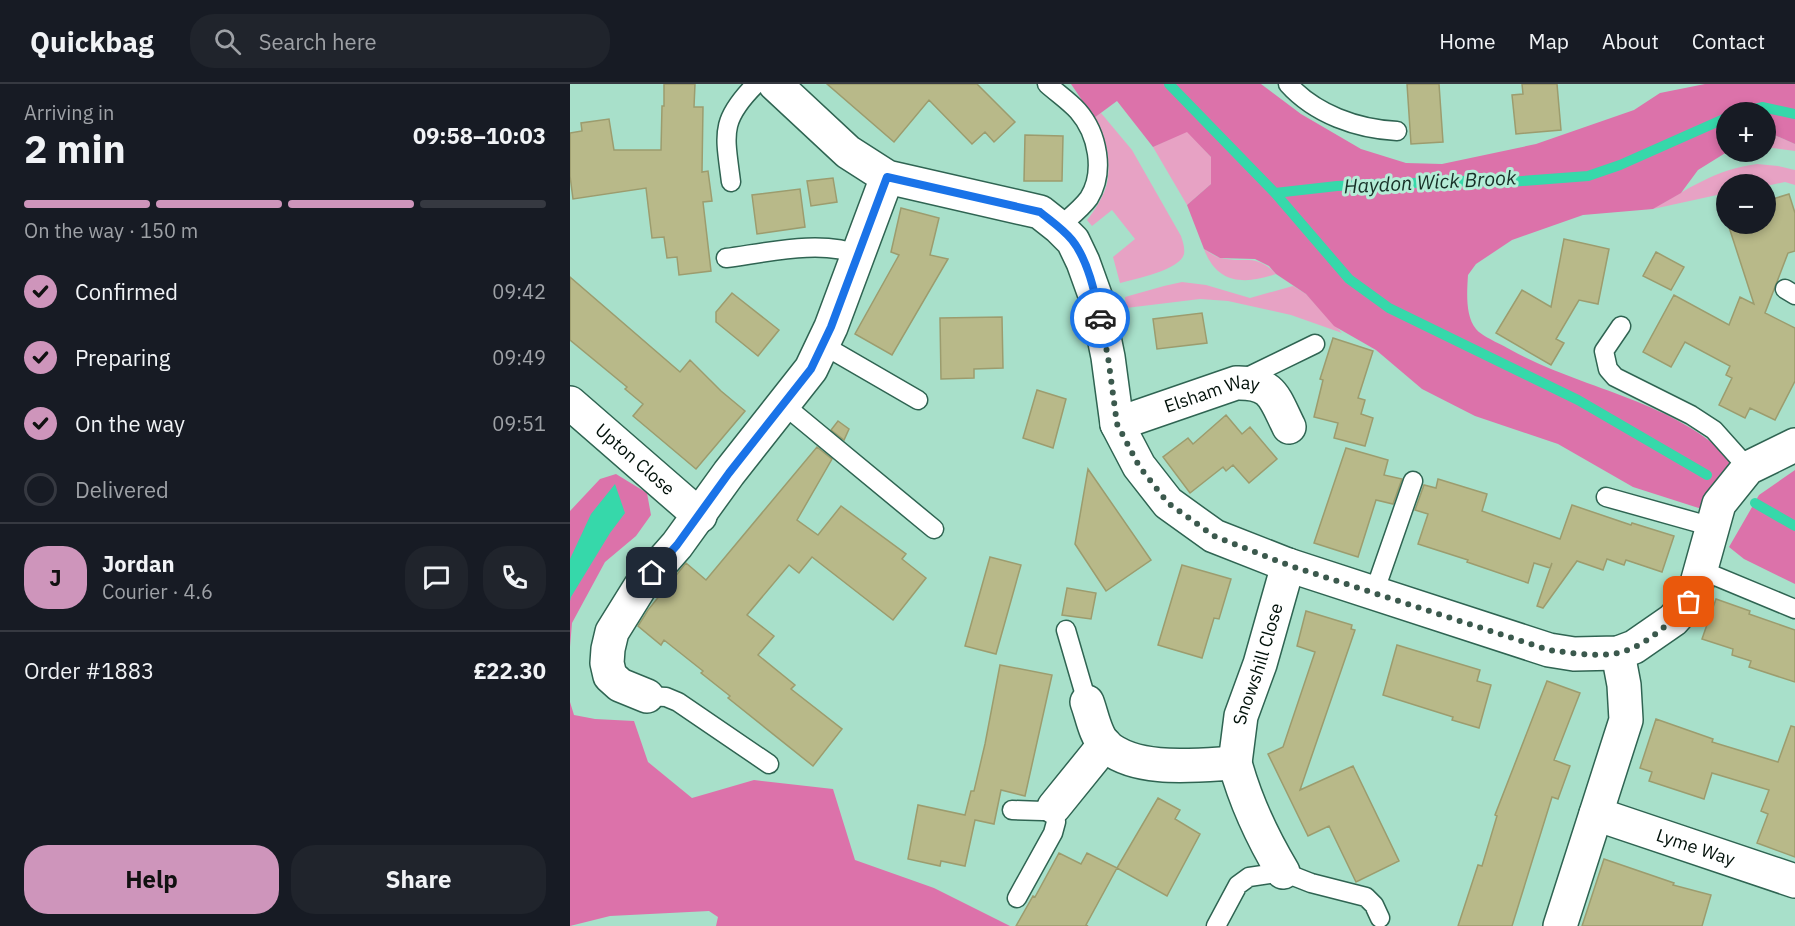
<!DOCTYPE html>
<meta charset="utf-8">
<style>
:root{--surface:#171b24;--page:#20242c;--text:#f1f3f6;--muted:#9ea1a6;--line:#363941;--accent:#ce95bb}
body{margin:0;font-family:"IBM Plex Sans",sans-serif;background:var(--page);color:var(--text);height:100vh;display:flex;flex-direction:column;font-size:22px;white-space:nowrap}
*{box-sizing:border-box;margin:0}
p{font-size:20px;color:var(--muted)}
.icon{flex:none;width:33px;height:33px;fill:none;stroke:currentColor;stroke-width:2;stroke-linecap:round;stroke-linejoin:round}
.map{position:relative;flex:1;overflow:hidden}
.sheet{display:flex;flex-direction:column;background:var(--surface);width:570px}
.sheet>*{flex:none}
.fabs{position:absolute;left:1146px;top:18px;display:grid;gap:12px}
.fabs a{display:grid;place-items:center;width:60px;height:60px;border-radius:50%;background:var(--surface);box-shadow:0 3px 9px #0003;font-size:30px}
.pin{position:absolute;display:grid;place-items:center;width:51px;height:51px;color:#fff;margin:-26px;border-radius:12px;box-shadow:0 3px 9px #0006}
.courier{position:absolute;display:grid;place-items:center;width:60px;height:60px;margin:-30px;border:4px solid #1a73e8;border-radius:50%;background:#fff;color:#222;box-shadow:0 2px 8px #0007}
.headline em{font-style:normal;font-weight:700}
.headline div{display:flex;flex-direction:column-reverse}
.headline{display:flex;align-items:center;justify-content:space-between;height:102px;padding:0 24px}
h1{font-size:39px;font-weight:700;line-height:45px}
.bar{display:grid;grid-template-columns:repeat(4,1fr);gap:9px 6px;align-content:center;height:72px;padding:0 24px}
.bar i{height:8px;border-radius:4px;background:var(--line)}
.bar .selected{background:var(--accent)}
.bar p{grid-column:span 4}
.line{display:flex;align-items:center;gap:15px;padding:0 24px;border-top:2px solid var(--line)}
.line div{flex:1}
.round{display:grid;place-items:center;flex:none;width:63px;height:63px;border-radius:24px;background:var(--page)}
ol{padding:0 24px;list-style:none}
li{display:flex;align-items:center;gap:18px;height:66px}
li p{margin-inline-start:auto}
li .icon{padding:6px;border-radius:50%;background:var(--accent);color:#111;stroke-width:4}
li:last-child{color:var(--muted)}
li i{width:33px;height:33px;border:3px solid var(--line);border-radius:50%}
.primary-button{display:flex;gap:12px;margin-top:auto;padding:12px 24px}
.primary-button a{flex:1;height:69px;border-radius:24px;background:var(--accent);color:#111;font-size:24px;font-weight:700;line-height:69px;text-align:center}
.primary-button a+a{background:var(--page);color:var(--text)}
header{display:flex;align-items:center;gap:36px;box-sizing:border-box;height:84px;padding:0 30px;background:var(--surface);border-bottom:2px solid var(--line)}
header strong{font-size:28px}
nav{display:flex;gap:33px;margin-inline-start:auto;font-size:21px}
.search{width:420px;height:54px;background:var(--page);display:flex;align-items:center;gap:15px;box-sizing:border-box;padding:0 21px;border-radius:24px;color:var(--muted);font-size:22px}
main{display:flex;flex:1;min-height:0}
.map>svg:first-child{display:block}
.green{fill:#e7a2c4}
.forest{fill:#dc72aa}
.water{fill:#36d8aa}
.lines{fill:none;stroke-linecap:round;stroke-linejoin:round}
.stream{stroke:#36d8aa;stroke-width:10}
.building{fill:#b8b989;stroke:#9c9c6e;stroke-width:1.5}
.service-casing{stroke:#2f6452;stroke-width:21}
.minor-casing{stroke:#2f6452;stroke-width:36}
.service{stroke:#fff;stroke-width:18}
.minor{stroke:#fff;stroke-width:33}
.done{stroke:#3b594d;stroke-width:6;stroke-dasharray:0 10.8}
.route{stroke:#1a73e8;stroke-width:8}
.labels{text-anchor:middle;stroke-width:6;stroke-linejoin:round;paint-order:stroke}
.street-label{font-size:18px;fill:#001009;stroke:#b5edd7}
.water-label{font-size:20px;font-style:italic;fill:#173027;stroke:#b5edd7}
</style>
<header>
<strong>Quickbag</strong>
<div class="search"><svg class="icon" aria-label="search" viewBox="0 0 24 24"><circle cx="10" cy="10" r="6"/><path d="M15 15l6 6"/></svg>Search here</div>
<nav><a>Home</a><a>Map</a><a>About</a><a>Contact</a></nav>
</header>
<main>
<section class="sheet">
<div class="headline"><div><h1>2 min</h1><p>Arriving in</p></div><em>09:58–10:03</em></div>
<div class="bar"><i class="selected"></i><i class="selected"></i><i class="selected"></i><i></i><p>On the way · 150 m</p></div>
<ol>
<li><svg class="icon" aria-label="check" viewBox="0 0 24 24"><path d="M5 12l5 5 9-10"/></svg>Confirmed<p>09:42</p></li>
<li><svg class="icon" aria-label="check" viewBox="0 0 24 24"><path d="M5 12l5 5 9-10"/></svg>Preparing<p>09:49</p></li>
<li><svg class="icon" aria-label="check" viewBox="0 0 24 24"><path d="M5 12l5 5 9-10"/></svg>On the way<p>09:51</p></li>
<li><i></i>Delivered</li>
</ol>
<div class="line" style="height:108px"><b class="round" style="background:var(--accent);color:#111">J</b><div><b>Jordan</b><p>Courier · 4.6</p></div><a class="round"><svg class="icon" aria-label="chat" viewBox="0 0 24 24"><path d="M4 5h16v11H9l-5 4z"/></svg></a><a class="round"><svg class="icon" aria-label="phone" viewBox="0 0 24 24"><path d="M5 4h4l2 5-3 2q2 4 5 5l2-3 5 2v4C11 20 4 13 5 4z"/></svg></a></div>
<div class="line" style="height:78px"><div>Order #1883</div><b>£22.30</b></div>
<div class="primary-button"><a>Help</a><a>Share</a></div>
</section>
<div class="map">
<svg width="1225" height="842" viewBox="0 0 1225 842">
<rect width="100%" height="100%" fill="#a8e0ca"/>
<path class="green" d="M531 29 562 66 611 152C613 158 615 164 614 170 610 186 565 195 550 199L543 173 565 155 542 126 522 142 517 136C525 126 532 115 536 103 542 83 537 50 524 34Z
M617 47 641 73V100L617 121 583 63Z
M1202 50 1225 60V67L1196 63V52Z
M1187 80 1208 82 1225 86V101L1215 98 1196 102 1156 100V109L1083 125C1120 104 1144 86 1187 80Z
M634 165C639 168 645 173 651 174 676 180 685 168 706 190 674 201 647 200 634 165Z
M612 198 636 201 680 214 723 202 736 210 772 249 721 231 658 217 630 215 556 224 555 213 594 202Z"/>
<path class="forest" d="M501 0H691L731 30 791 65 836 79 872 80 966 60 1064 26 1090 9 1135 0H1225V60L1202 50 1196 52V28H1156L1157 68 1128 86 1111 109 1083 125 1013 131 942 156 906 180 898 191C897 207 895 232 906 245 911 252 933 261 941 266 1015 307 1110 317 1168 383L1138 427 1063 403 988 360 905 332 852 305 806 266 764 242 736 210 706 190 699 182 685 175 650 174 634 165 617 121 641 100V73L617 48 583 63 547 17 524 34Z
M1225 386V500L1174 475 1159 463 1189 411Z
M46 390 77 409 81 431 66 452 35 478 2 539 0 563V427L30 395Z
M0 618 4 631 25 635 64 637 78 678 122 714 184 696 263 705 285 776 364 804 440 842H146L148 833 139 827 40 832 0 842Z"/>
<path class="water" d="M45 400 55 429 40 449 1 513 0 517V475L21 430Z"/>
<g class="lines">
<path class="stream" d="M599 0 705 109 767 102 893 97 939 98 1018 92 1050 81 1156 34
M1171 28 1192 23 1225 30
M705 109 779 195 819 224 1008 316 1137 391
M1185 419 1225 442"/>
</g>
<path class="building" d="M94 0H125L124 23H133L132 88 138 87 142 117 133 118 141 187 109 191 107 173 97 174 94 153 82 154 76 104 3 115 0 92V49L12 47 11 39 39 35 44 66H91L92 22H94Z
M257 0H407L445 38 424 58 415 48 402 60 359 16 324 58Z
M837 0H869L873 58 841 60Z
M952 0H987L991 46 946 50 942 11 953 10Z
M455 51 493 52 492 97H454Z
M263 94 267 118 241 122 237 97Z
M230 105 235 143 187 150 182 111Z
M1219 110 1225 129V167L1218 169 1195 229 1225 244V297L1205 336 1180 324 1175 334 1149 321 1162 294 1156 291 1160 282 1115 258 1101 283 1073 268 1104 211 1159 241 1170 213 1184 220 1158 140H1196V117Z
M331 124 369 134 360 171 378 175 322 271 285 250 329 171 321 168Z
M994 155 1039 165 1028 220 1009 216 986 255 994 259 981 281 926 249 952 206 981 223Z
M1086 168 1114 183 1101 206 1073 192Z
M0 193 110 288 120 276 151 307 175 327 126 385 63 332 73 320 55 305 57 303 0 256Z
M162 209 209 246 188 272 146 238V228Z
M632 229 637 259 587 265 583 235Z
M432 233 433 284 404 285V294L371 295 370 234Z
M763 254 803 267 788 314 795 316 791 330 803 334 795 362 764 354 768 339 744 333 753 296 750 295Z
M467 306 496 315 483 364 453 354Z
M656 331 672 350 680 343 707 375 679 399 663 381 656 387 653 383 620 409 593 373 618 354 623 360Z
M268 337 279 345 274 356 261 346Z
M247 363 262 375 227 436 248 451 271 422 336 470 332 475 356 494 323 536 242 473 229 489 219 481 177 531 204 552 188 571 225 601 221 605 272 645 243 682 158 614 160 612 131 589 133 587 94 556 91 561 68 542 78 526 116 479 136 496Z
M776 364 818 376 814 391 832 395 823 420 806 416 788 473 744 459Z
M518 385 581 476 536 507 505 460Z
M868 395 917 410 912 427 990 455 1002 421 1061 441 1062 439 1104 452 1092 488 1056 476 1054 481 1037 475 1033 486 1007 477 973 524 967 522 982 479 980 484 964 479 958 499 897 478 898 476 848 460 858 430 845 426 854 401 866 404Z
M420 473 451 481 426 570 395 562Z
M612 481 661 495 649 535 644 534 632 574 588 561Z
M497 504 526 509 521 535 492 531Z
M1146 515 1180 527 1179 530 1225 546V598L1179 583 1181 577 1162 571 1163 565 1132 555Z
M736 527 782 541 781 545 785 546 730 706 783 682 829 777 786 798 759 742 738 752 698 670 713 663 745 568 727 562Z
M827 561 910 586 907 597 921 601 909 644 882 636 883 633 813 611Z
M430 581 482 591 455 712 431 706 424 740 405 736 395 782 371 777 370 782 338 775 348 721 395 731 401 707H404L415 660Z
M977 597 1010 609 984 676 1000 682 988 715 982 713 942 842H888L908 781 912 782 927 732 925 731Z
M1086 635 1143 655 1142 658 1208 678 1221 642 1225 643V773L1187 759 1198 730 1191 727 1199 706 1142 689 1134 715 1079 697 1082 688 1070 684Z
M588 714 610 726 605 735 630 750 597 812 547 784 516 841 518 842H446L463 812 465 813 489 769 511 780 517 769 547 784Z
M1034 775 1104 799 1103 801 1141 811 1132 842H1012Z"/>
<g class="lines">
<g class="service-casing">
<path id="service" d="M477 0C487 9 499 17 508 27 528 50 535 88 519 114 511 125 499 134 489 143
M718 0C745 30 787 45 827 47
M161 98C155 50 149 37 186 0
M156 174C195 169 252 155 289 171
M1215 205 1225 211
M1051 242 1034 267 1038 285 1045 293 1121 331 1144 346 1178 384
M253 261 348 316
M671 296 745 260
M214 321 364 445
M1036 413 1143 443
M1131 486 1225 525
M804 509 843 397
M496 546 517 618
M77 612 96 613 108 618 199 680
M442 726 473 727 484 723 486 738 483 749 447 814
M646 842 668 801 679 793 713 788 741 799 796 813 804 821 810 834"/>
</g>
<g class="minor-casing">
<g id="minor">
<path d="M205 0 278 68 317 93 470 128 489 143 503 157 513 178 526 214 538 273 547 340 569 382 598 419 644 452 718 481 979 566 1004 570 1048 569 1064 563 1103 536 1119 518 1127 499 1149 420 1178 384 1225 361"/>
<path id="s1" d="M0 319 130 432"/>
<path id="s2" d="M547 340 666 299C703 298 704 313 719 343"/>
<path d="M77 612 50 601 40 592 37 579 38 565 42 548 70 503 107 461 159 389 241 285 261 243 317 93"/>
<path d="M517 618C522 631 525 651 535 661 566 689 627 681 665 679 676 719 692 753 713 788"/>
<path id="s3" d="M665 679 671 632 690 580 718 481"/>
<path d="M484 723 535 660"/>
<path id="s4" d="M1026 730 1225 797"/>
<path d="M990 842 1056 636 1054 601 1048 569"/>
</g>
</g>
<use href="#service" class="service"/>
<use href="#minor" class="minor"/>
</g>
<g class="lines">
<path class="done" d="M530 234 538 273 547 340 569 382 598 419 644 452 718 481 979 566C1001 569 1026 573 1048 569 1075 563 1102 538 1119 518"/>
<path class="route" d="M82 489 107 461 159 389 241 285 261 243 317 93 470 128C481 137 493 145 502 156 518 176 525 209 530 234"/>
</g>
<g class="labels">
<g class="street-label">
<text dy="6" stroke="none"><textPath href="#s2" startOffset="100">Elsham Way</textPath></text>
<text dy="6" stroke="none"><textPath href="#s1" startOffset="86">Upton Close</textPath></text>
<text dy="6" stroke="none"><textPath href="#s3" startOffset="102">Snowshill Close</textPath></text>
<text dy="6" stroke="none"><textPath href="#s4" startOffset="105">Lyme Way</textPath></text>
</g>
<g class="water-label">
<text transform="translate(860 98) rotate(-3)" y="7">Haydon Wick Brook</text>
</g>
</g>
</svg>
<div class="fabs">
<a>+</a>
<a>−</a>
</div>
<div class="pin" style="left:1119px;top:518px;background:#ea580c"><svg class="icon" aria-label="bag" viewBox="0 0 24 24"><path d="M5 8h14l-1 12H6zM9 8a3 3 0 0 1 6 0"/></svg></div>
<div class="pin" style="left:82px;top:489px;background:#1f2937"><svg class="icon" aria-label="home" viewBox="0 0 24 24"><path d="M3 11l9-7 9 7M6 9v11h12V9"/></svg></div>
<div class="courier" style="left:530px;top:234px"><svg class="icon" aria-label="car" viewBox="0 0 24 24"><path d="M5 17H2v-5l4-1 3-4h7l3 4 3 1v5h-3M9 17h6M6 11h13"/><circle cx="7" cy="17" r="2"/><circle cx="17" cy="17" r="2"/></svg></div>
</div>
</main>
